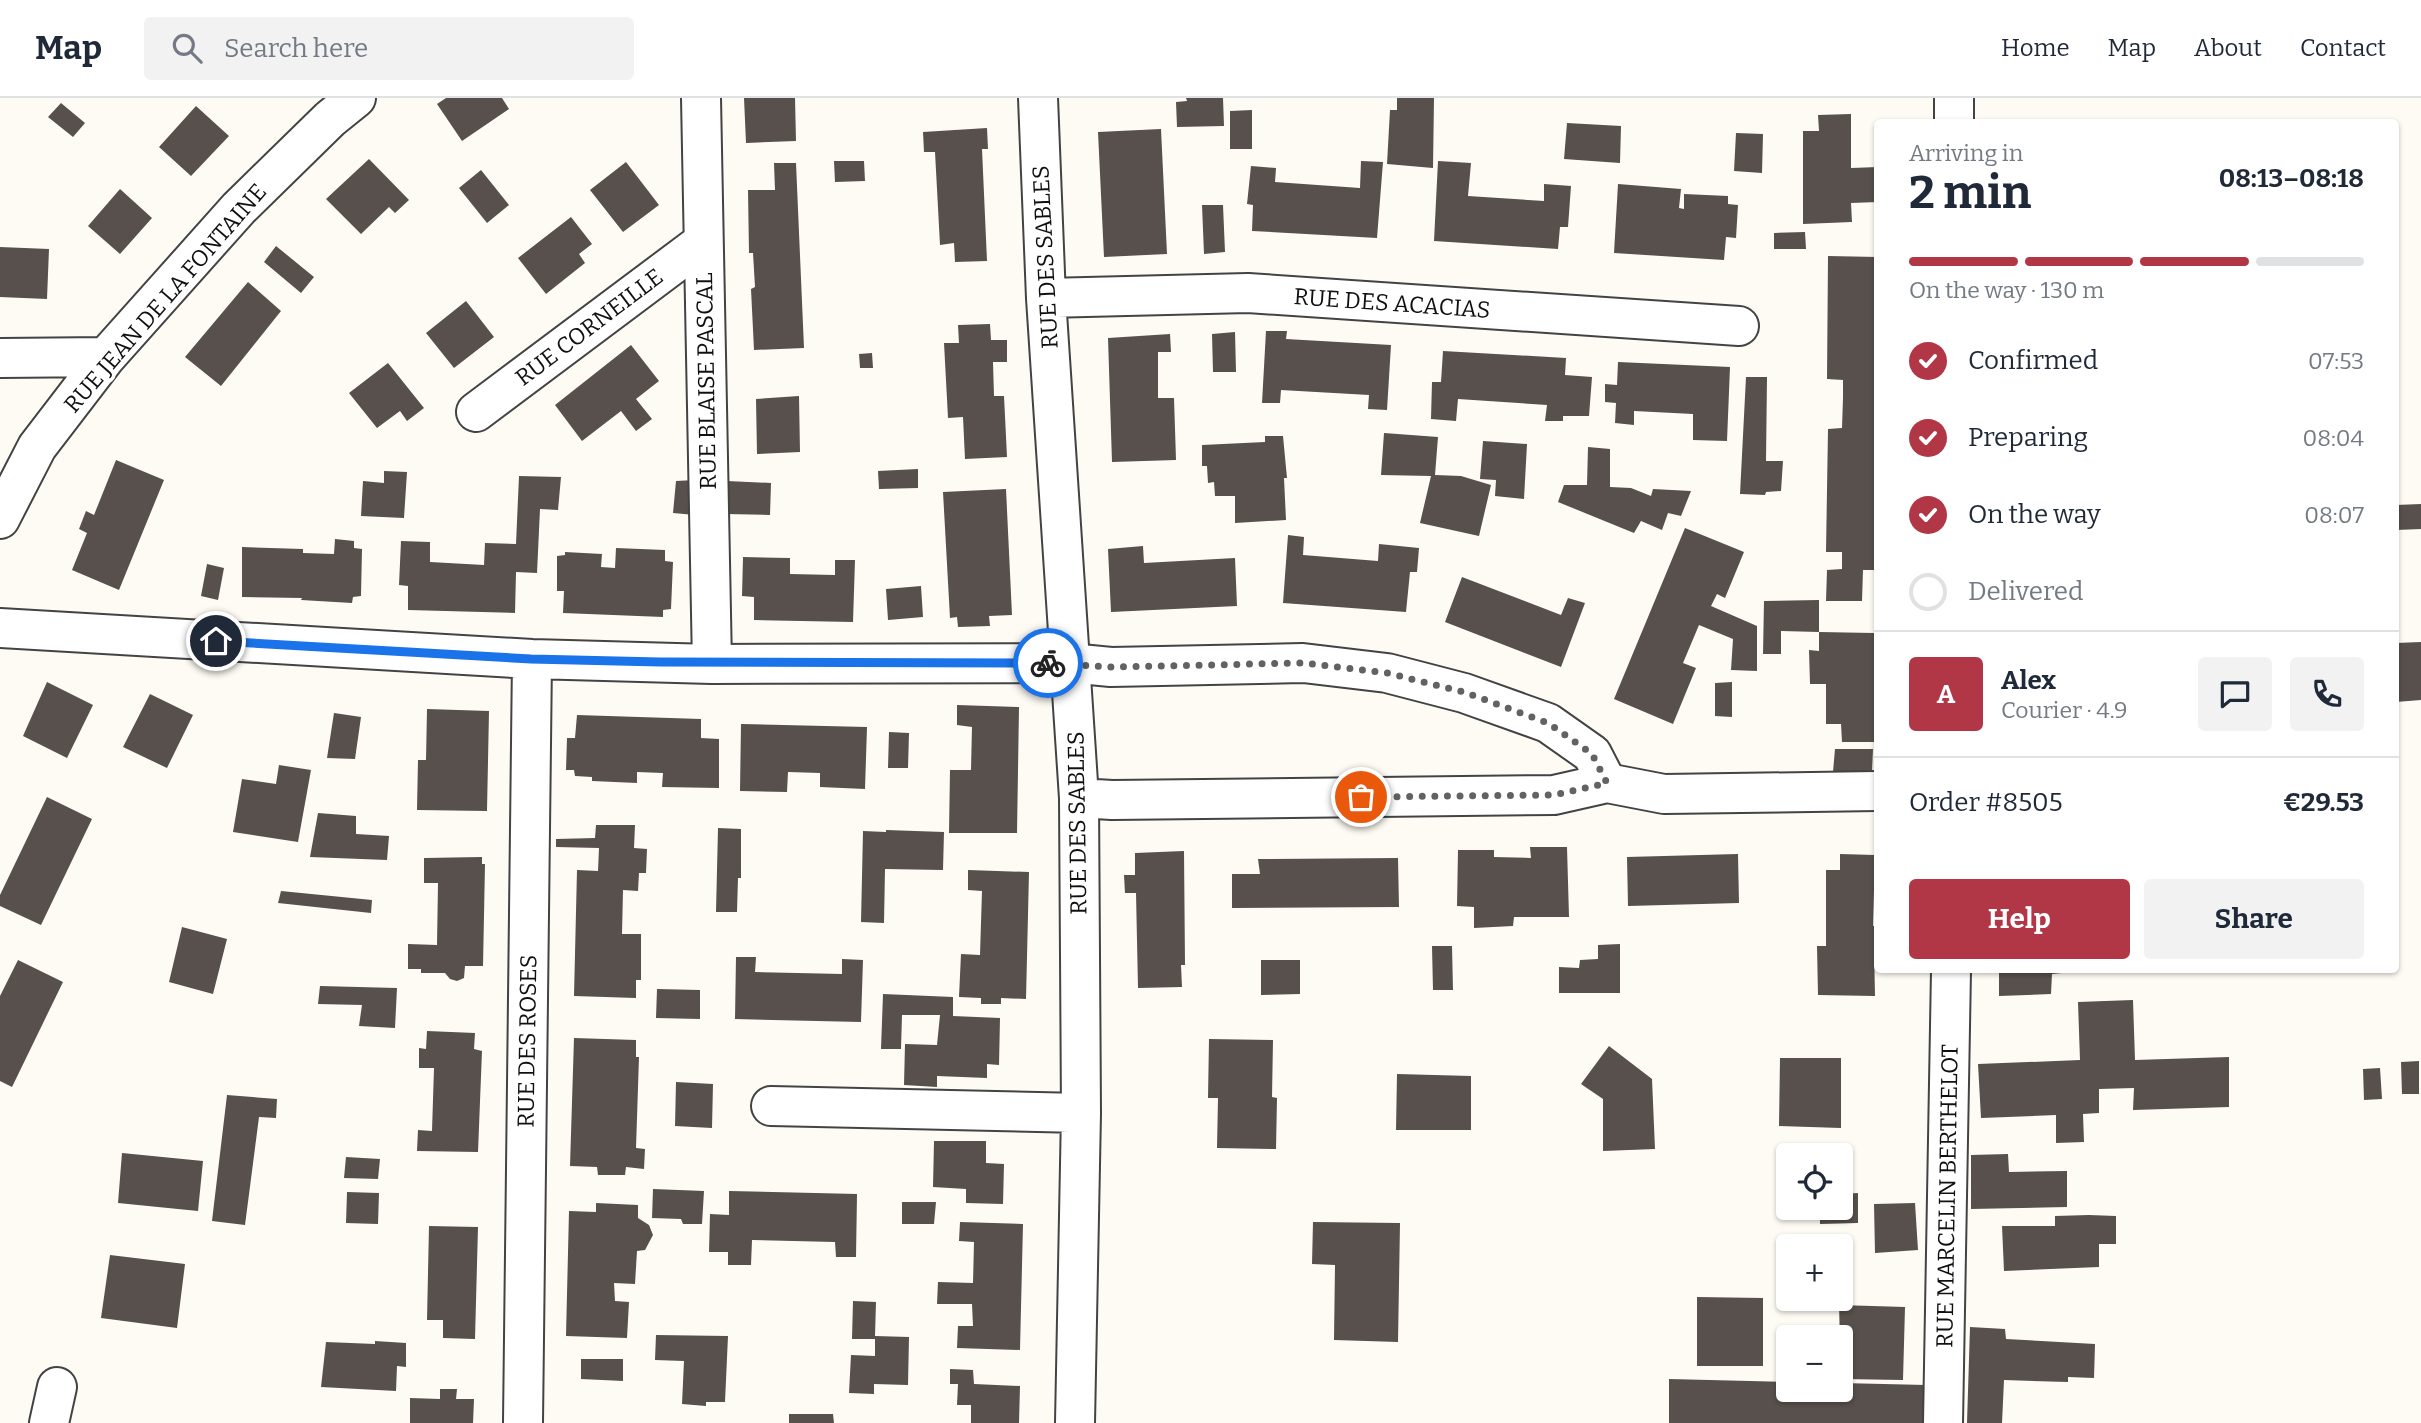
<!DOCTYPE html>
<meta charset="utf-8">
<style>
:root{--surface:#fff;--page:#f2f2f3;--text:#1f2937;--muted:#747a83;--line:#e0e1e3;--accent:#b13646}
body{margin:0;font-family:Bitter,serif;background:var(--page);color:var(--text);height:100vh;display:flex;flex-direction:column;font-size:26px;white-space:nowrap}
*{box-sizing:border-box;margin:0}
p{font-size:23px;color:var(--muted)}
.icon{flex:none;width:38px;height:38px;fill:none;stroke:currentColor;stroke-width:2;stroke-linecap:round;stroke-linejoin:round}
.map{position:relative;flex:1;overflow:hidden}
.sheet{position:absolute;left:1874px;top:21px;width:525px;height:854px;display:flex;flex-direction:column;background:var(--surface);border-radius:7px;box-shadow:0 2px 5px #0004}
.sheet>*{flex:none}
.controls{position:absolute;left:1776px;top:1045px;display:grid;gap:14px}
.controls a{display:grid;place-items:center;width:77px;height:77px;border-radius:7px;background:var(--surface);box-shadow:0 2px 5px #0004;font-size:35px}
.pin{position:absolute;display:grid;place-items:center;width:60px;height:60px;color:#fff;margin:-30px;border:4px solid #fff;border-radius:50%;box-shadow:0 2px 7px #0007}
.courier{position:absolute;display:grid;place-items:center;width:70px;height:70px;margin:-35px;border:5px solid #1a73e8;border-radius:50%;background:#fff;color:#222;box-shadow:0 2px 9px #0007}
.headline em{font-style:normal;font-weight:700}
.headline div{display:flex;flex-direction:column-reverse}
.headline{display:flex;align-items:center;justify-content:space-between;height:119px;padding:0 35px}
h1{font-size:46px;font-weight:700;line-height:52px}
.bar{display:grid;grid-template-columns:repeat(4,1fr);gap:10px 7px;align-content:center;height:84px;padding:0 35px}
.bar i{height:9px;border-radius:5px;background:var(--line)}
.bar .selected{background:var(--accent)}
.bar p{grid-column:span 4}
.line{display:flex;align-items:center;gap:18px;padding:0 35px;border-top:2px solid var(--line)}
.line div{flex:1}
.round{display:grid;place-items:center;flex:none;width:74px;height:74px;border-radius:7px;background:var(--page)}
ol{padding:0 35px;list-style:none}
li{display:flex;align-items:center;gap:21px;height:77px}
li p{margin-inline-start:auto}
li .icon{padding:7px;border-radius:50%;background:var(--accent);color:#fff;stroke-width:4}
li:last-child{color:var(--muted)}
li i{width:38px;height:38px;border:4px solid var(--line);border-radius:50%}
.action{display:flex;gap:14px;margin-top:auto;padding:14px 35px}
.action a{flex:1;height:80px;border-radius:7px;background:var(--accent);color:#fff;font-size:28px;font-weight:700;line-height:80px;text-align:center}
.action a+a{background:var(--page);color:var(--text)}
header{display:flex;align-items:center;gap:42px;box-sizing:border-box;height:98px;padding:0 35px;background:var(--surface);border-bottom:2px solid var(--line)}
header strong{font-size:33px}
nav{display:flex;gap:38px;margin-inline-start:auto;font-size:24px}
.search{width:490px;height:63px;background:var(--page);display:flex;align-items:center;gap:18px;box-sizing:border-box;padding:0 24px;border-radius:7px;color:var(--muted);font-size:26px}
.map>svg:first-child{display:block}
.building{fill:#57504d}
.lines{fill:none;stroke-linecap:round;stroke-linejoin:round}
.street-casing{stroke:#434343;stroke-width:42}
.street{stroke:#fff;stroke-width:38}
.done{stroke:#636260;stroke-width:7;stroke-dasharray:0 12.6}
.route{stroke:#1a73e8;stroke-width:9}
.labels{text-anchor:middle;stroke-width:7;stroke-linejoin:round;paint-order:stroke}
.street-label{font-size:23px;fill:#101010;stroke:#fff}
</style>
<header>
<strong>Map</strong>
<div class="search"><svg class="icon" aria-label="search" viewBox="0 0 24 24"><circle cx="10" cy="10" r="6"/><path d="M15 15l6 6"/></svg>Search here</div>
<nav><a>Home</a><a>Map</a><a>About</a><a>Contact</a></nav>
</header>
<div class="map">
<svg width="2421" height="1325" viewBox="0 0 2421 1325">
<rect width="100%" height="100%" fill="#fefbf4"/>
<path class="building" d="M446 0H502L509 11 462 43 437 6Z
M744 0H795L796 43 746 45Z
M1186 0H1223L1224 28 1177 29 1176 4 1187 3Z
M1397 0H1434L1433 70 1387 66 1390 12H1397Z
M61 5 85 25 73 39 48 19Z
M196 8 229 38 191 78 159 49Z
M1252 12V51H1230V13Z
M1851 16V70L1878 69V104L1851 105 1852 124 1803 126V33H1819L1818 17Z
M1567 25 1621 28 1620 65 1564 61Z
M987 30 988 51H982L987 163 955 164 954 145 940 147 935 54H924L923 34Z
M1161 31 1167 156 1104 159 1098 34Z
M1736 35 1763 36 1762 75 1734 73Z
M369 61 409 102 395 115 389 109 361 136 326 101Z
M834 63H864L865 83 835 84Z
M1361 63 1383 64 1377 140 1252 133 1253 107 1247 106 1251 68 1276 70 1275 84 1360 90Z
M1438 63 1471 65 1468 98 1544 103V86L1571 88 1568 129H1560L1558 151 1434 143Z
M626 64 659 107 623 134 590 92Z
M774 65H796L804 250 754 252 751 191 755 189 753 155H749L748 92H775Z
M481 72 509 107 487 125 459 90Z
M1618 86 1681 91 1679 110 1684 111V96L1728 98V106L1738 107 1736 140 1726 139 1724 162 1614 155Z
M120 91 152 120 120 156 88 128Z
M1202 107H1223L1225 154 1204 156Z
M571 119 592 146 579 156 585 165 546 196 518 160Z
M1805 134 1806 151H1774V135Z
M276 148 314 179 301 195 264 164Z
M0 149 49 151 47 201 0 199Z
M1828 158 1878 159 1875 445H1878V469L1874 468V472H1863L1862 503H1826L1827 472 1842 471V454H1826L1828 331 1842 330 1843 300V282L1827 281Z
M248 184 281 213 221 288 185 259Z
M466 203 494 239 454 270 426 235Z
M990 226 991 242H1007V264H993L994 298H1004L1007 359 965 361 963 319 948 320 944 245H959L958 227Z
M1266 233H1287L1286 241 1391 247 1387 312 1368 311 1369 297 1281 292 1280 305H1262Z
M1235 234 1236 274H1213L1212 236Z
M1170 236 1171 254H1158V300H1174L1176 362 1112 364 1108 240Z
M631 247 659 283 636 301 652 321 636 333 621 313 582 343 555 307Z
M1443 253 1566 260 1565 277 1592 279 1589 318H1563V323H1545L1547 307 1458 301 1456 323 1431 321 1432 284H1441Z
M872 255 873 270H860L859 256Z
M1618 264 1730 269 1727 343 1693 342V316L1634 313V327L1615 325 1616 305 1605 304V286L1617 287Z
M388 265 424 310 407 323 400 313 377 330 349 295Z
M1746 279H1767L1766 363H1783L1781 393 1766 394 1765 397 1740 396Z
M799 298 800 354 757 356 756 301Z
M1384 335 1438 339 1435 377 1461 378 1491 387 1479 438 1420 425 1431 378 1381 377Z
M1265 338H1283L1287 380H1284L1286 422 1235 425V398H1215L1214 384 1208 385 1207 368H1202V347L1265 344Z
M1483 343 1527 346 1524 401 1495 398 1496 382 1480 381Z
M1588 349 1610 351V389L1631 390 1651 398 1653 391 1691 393 1681 418 1668 415 1662 432 1641 423 1634 435 1558 404 1564 387H1587Z
M116 362 164 382 119 492 72 472 87 435 79 431 86 413 94 417Z
M918 371V390L879 391 878 373Z
M384 373 407 374 404 420 361 418 363 383 384 385Z
M519 378 561 379 558 412 540 411 537 475 516 474 515 515 408 512V488L399 487 401 443 430 444V464L484 467 485 445 516 446Z
M695 382V417L673 415 676 383Z
M727 383 771 385 770 417 726 416Z
M1006 391 1012 517 989 518 990 528 958 529 957 519 950 520 943 394Z
M2421 406V431L2396 432V407Z
M1685 430 1744 454 1725 500 1717 496 1711 508 1757 528V573L1731 572 1733 541 1699 527 1683 565 1696 570 1673 626 1614 601Z
M1288 437 1304 439 1303 457 1378 463 1379 446 1419 450 1417 474H1410L1406 514 1283 505Z
M335 441 354 443V450L362 451 361 498 353 499 352 505 301 502 302 500 242 499V449L303 451V455L334 456Z
M1143 448 1144 465 1235 460 1237 508 1111 514 1108 451Z
M616 450 665 452V463L673 464 671 511 663 512V519L563 515 564 493H557V458L565 457V454L602 456 601 469 615 470Z
M743 459 790 460V476L835 477V462H855L853 524 754 522V499L742 498Z
M207 466 224 470 218 502 201 498Z
M1462 479 1561 517 1568 500 1585 505 1561 569 1445 524Z
M921 488 923 519 888 522 886 491Z
M1819 502V534L1781 533V556H1763L1764 503Z
M1819 534 1874 535 1875 644H1842L1841 626H1826V586H1810L1809 552 1819 553Z
M2421 544V602L2396 604V545Z
M47 584 93 607 67 660 23 638Z
M1732 584V619L1715 618V585Z
M150 596 193 617 167 670 123 649Z
M957 607 1019 609 1017 735H949L950 672H971L972 629 957 627Z
M427 611 489 613 487 713 417 712 418 662H426Z
M334 615 361 619 355 661 327 660Z
M577 617 701 621V640L719 641V690L662 689 663 675 637 674V685L592 683V679L575 678 574 672H566L567 640H575Z
M741 626 867 629 865 691 820 689V675L788 674 787 694 740 693Z
M889 634 909 635 908 670H888Z
M1835 651H1873L1872 674H1833Z
M279 667 311 672 298 744 233 734 242 681 276 686Z
M47 699 92 721 41 827 0 808V797Z
M318 715 356 718V736L389 738 387 762 310 759Z
M596 727H635L634 750 647 751 646 775H639L638 793 623 792 622 836H641V882H636V900L574 898 577 772 598 773 599 750 556 749V741L595 740Z
M718 730 741 731V780H738L737 814H716Z
M886 732 944 734 943 772 885 771 884 825 861 824 863 733 886 734Z
M1530 749H1567L1569 819H1514L1513 828 1474 830V809L1457 808 1458 752H1494V759L1531 760Z
M1184 753 1185 867H1181L1182 889 1138 890 1136 795H1125L1124 777H1135V755Z
M1738 756 1739 805 1628 808 1627 759Z
M1840 756 1875 757 1873 828 1878 827V847L1874 848 1875 898 1818 897 1817 848H1826V772H1840Z
M482 759V766H485L483 868H465L464 880 457 883 450 881 445 875H421V871H408V846L437 847 438 785H424V760Z
M1398 760 1399 809 1232 810V776H1260L1258 761Z
M968 772 1029 774 1026 901 1001 900V906H981V900L959 899 961 856 980 857 982 793 968 792Z
M281 793 372 802 371 815 278 805Z
M182 829 227 841 213 896 169 884Z
M1620 846V895H1559V869L1579 870 1580 862 1598 861V847Z
M1432 848H1452L1453 892H1433Z
M736 859H756L755 874 797 875 842 876V861L863 862 861 924 735 921Z
M18 862 63 884 12 989 0 983V898Z
M1261 862H1300V896L1261 897Z
M1999 872H2062V875L2052 876 2051 896 1999 898Z
M320 888 397 890 395 930 359 928 362 907 318 906Z
M657 891 700 892V921L656 920Z
M883 896 953 899V918L1000 920 999 967 987 966V980L937 978V989L904 987 905 946 937 947 940 917H902L901 951H881Z
M2133 902 2135 962 2229 959V1009L2133 1012 2134 990 2099 991V1015L2083 1016 2084 1044 2056 1045V1017L1981 1020 1978 966 2080 962 2078 904Z
M427 933 475 935 474 951 482 953 478 1054 417 1053 418 1032 432 1033 434 970H419V950L426 951Z
M574 940 636 942V959H639L636 1050 645 1051 644 1071 626 1069 625 1077H598L597 1069 570 1068Z
M1209 941 1273 942 1272 999 1277 1000 1276 1051 1217 1050 1218 1000H1208Z
M1609 948 1652 981 1655 1051 1603 1053V1001L1581 986Z
M1780 960H1841V1030L1779 1028Z
M2419 963V996H2402L2401 964Z
M2380 970 2382 1001 2364 1002 2363 971Z
M1397 976 1471 978V1032H1396Z
M676 984 713 986 712 1030 675 1028Z
M227 997 277 1001 276 1020 259 1019 245 1127 212 1123Z
M934 1043H986V1065L1004 1066 1003 1106 966 1105V1091L933 1089Z
M122 1055 203 1063 198 1113 118 1105Z
M2008 1056 2009 1074 2067 1073V1109L1971 1111V1057Z
M346 1059 380 1061 378 1081 344 1080Z
M653 1091 704 1093 702 1126H683L681 1121 652 1120Z
M729 1093 857 1096 856 1159H836L835 1144 752 1142 751 1167H728V1154H709L710 1116 729 1117Z
M347 1094 379 1095 378 1126 346 1125Z
M1858 1095V1125L1820 1126V1110H1841V1096Z
M902 1104H936L934 1126H902Z
M596 1105 638 1107V1120L649 1127 653 1137 645 1152 637 1153 635 1186 614 1185 615 1203 629 1204 627 1240 566 1238 569 1113 596 1114Z
M1915 1105 1918 1152 1875 1155 1874 1106Z
M2089 1117 2116 1118V1146H2099V1169L2004 1173 2002 1128H2055V1118Z
M960 1124 1023 1126 1020 1252 957 1250 958 1228H973L972 1206H937L938 1184 973 1185 974 1144 959 1143Z
M1313 1124 1400 1125 1398 1244 1334 1242 1335 1167 1312 1166Z
M429 1128 478 1129 475 1241 443 1240V1222H427Z
M110 1157 185 1166 177 1230 101 1220Z
M1697 1199 1763 1200V1268H1697Z
M853 1203 876 1204 875 1238 909 1239 908 1287 874 1286V1296L849 1295 851 1257 875 1258V1241H852Z
M1839 1207 1905 1209 1903 1282 1841 1281Z
M1970 1229 2005 1231 2006 1241 2095 1246 2094 1280 2068 1279V1284L2004 1282 2002 1325H1967Z
M656 1237 728 1238 725 1304H706V1308L682 1306 684 1263 655 1262Z
M375 1243 406 1245V1269L397 1268 396 1293 321 1289 326 1244 375 1246Z
M581 1261H623V1283L581 1281Z
M950 1271 973 1272 974 1286 1020 1288 1019 1325H971V1307H957L958 1286H950Z
M1669 1281 1788 1284V1292H1841V1285L1926 1287 1925 1325H1669Z
M440 1291H457L456 1301H474L473 1325H410V1300L440 1301Z
M789 1316H833L834 1325H789Z"/>
<g class="lines">
<g class="street-casing">
<path id="street" d="M701 0 712 566
M1038 0 1046 200 1079 700 1081 1015 1075 1325
M1954 24V0
M1046 200 1248 195 1739 228
M0 260 106 259
M476 314 703 144
M0 421 37 349 106 259 239 110 330 21 356 0
M0 530 532 561 712 566 1070 565 1111 569 1303 565 1387 575 1464 595 1548 625 1592 656 1607 685
M1079 700 1112 702 1554 697 1607 685 1664 696 1878 693
M771 1008 1081 1015
M49 1325 57 1289
M523 1325 532 561
M1943 1325 1951 872"/>
</g>
<use href="#street" class="street"/>
</g>
<g class="lines">
<path class="done" d="M1048 565 1111 569 1303 565 1387 575 1464 594 1548 625 1592 656 1607 685 1554 697 1361 699"/>
<path class="route" d="M216 543 531 561 660 564 1048 565"/>
</g>
<g class="labels">
<g class="street-label">
<text transform="translate(1045 159) rotate(-93)" y="8">RUE DES SABLES</text>
<text transform="translate(165 200) rotate(-49)" y="8">RUE JEAN DE LA FONTAINE</text>
<text transform="translate(1392 205) rotate(4)" y="8">RUE DES ACACIAS</text>
<text transform="translate(589 229) rotate(-37)" y="8">RUE CORNEILLE</text>
<text transform="translate(706 283) rotate(-91)" y="8">RUE BLAISE PASCAL</text>
<text transform="translate(1077 725) rotate(-91)" y="8">RUE DES SABLES</text>
<text transform="translate(527 943) rotate(-89)" y="8">RUE DES ROSES</text>
<text transform="translate(1947 1098) rotate(-89)" y="8">RUE MARCELIN BERTHELOT</text>
</g>
</g>
</svg>
<div class="controls">
<a><svg class="icon" aria-label="locate" viewBox="0 0 24 24"><circle cx="12" cy="12" r="6"/><path d="M12 2v4M12 18v4M2 12h4M18 12h4"/></svg></a>
<a>+</a>
<a>−</a>
</div>
<div class="pin" style="left:1361px;top:699px;background:#ea580c"><svg class="icon" aria-label="bag" viewBox="0 0 24 24"><path d="M5 8h14l-1 12H6zM9 8a3 3 0 0 1 6 0"/></svg></div>
<div class="pin" style="left:216px;top:543px;background:#1f2937"><svg class="icon" aria-label="home" viewBox="0 0 24 24"><path d="M3 11l9-7 9 7M6 9v11h12V9"/></svg></div>
<div class="courier" style="left:1048px;top:565px"><svg class="icon" aria-label="bike" viewBox="0 0 24 24"><circle cx="6" cy="16" r="4"/><circle cx="18" cy="16" r="4"/><path d="M6 16l4-8h5l3 8M10 8l3 8H6M13 5h3"/></svg></div>
<section class="sheet">
<div class="headline"><div><h1>2 min</h1><p>Arriving in</p></div><em>08:13–08:18</em></div>
<div class="bar"><i class="selected"></i><i class="selected"></i><i class="selected"></i><i></i><p>On the way · 130 m</p></div>
<ol>
<li><svg class="icon" aria-label="check" viewBox="0 0 24 24"><path d="M5 12l5 5 9-10"/></svg>Confirmed<p>07:53</p></li>
<li><svg class="icon" aria-label="check" viewBox="0 0 24 24"><path d="M5 12l5 5 9-10"/></svg>Preparing<p>08:04</p></li>
<li><svg class="icon" aria-label="check" viewBox="0 0 24 24"><path d="M5 12l5 5 9-10"/></svg>On the way<p>08:07</p></li>
<li><i></i>Delivered</li>
</ol>
<div class="line" style="height:126px"><b class="round" style="background:var(--accent);color:#fff">A</b><div><b>Alex</b><p>Courier · 4.9</p></div><a class="round"><svg class="icon" aria-label="chat" viewBox="0 0 24 24"><path d="M4 5h16v11H9l-5 4z"/></svg></a><a class="round"><svg class="icon" aria-label="phone" viewBox="0 0 24 24"><path d="M5 4h4l2 5-3 2q2 4 5 5l2-3 5 2v4C11 20 4 13 5 4z"/></svg></a></div>
<div class="line" style="height:91px"><div>Order #8505</div><b>€29.53</b></div>
<div class="action"><a>Help</a><a>Share</a></div>
</section>
</div>
